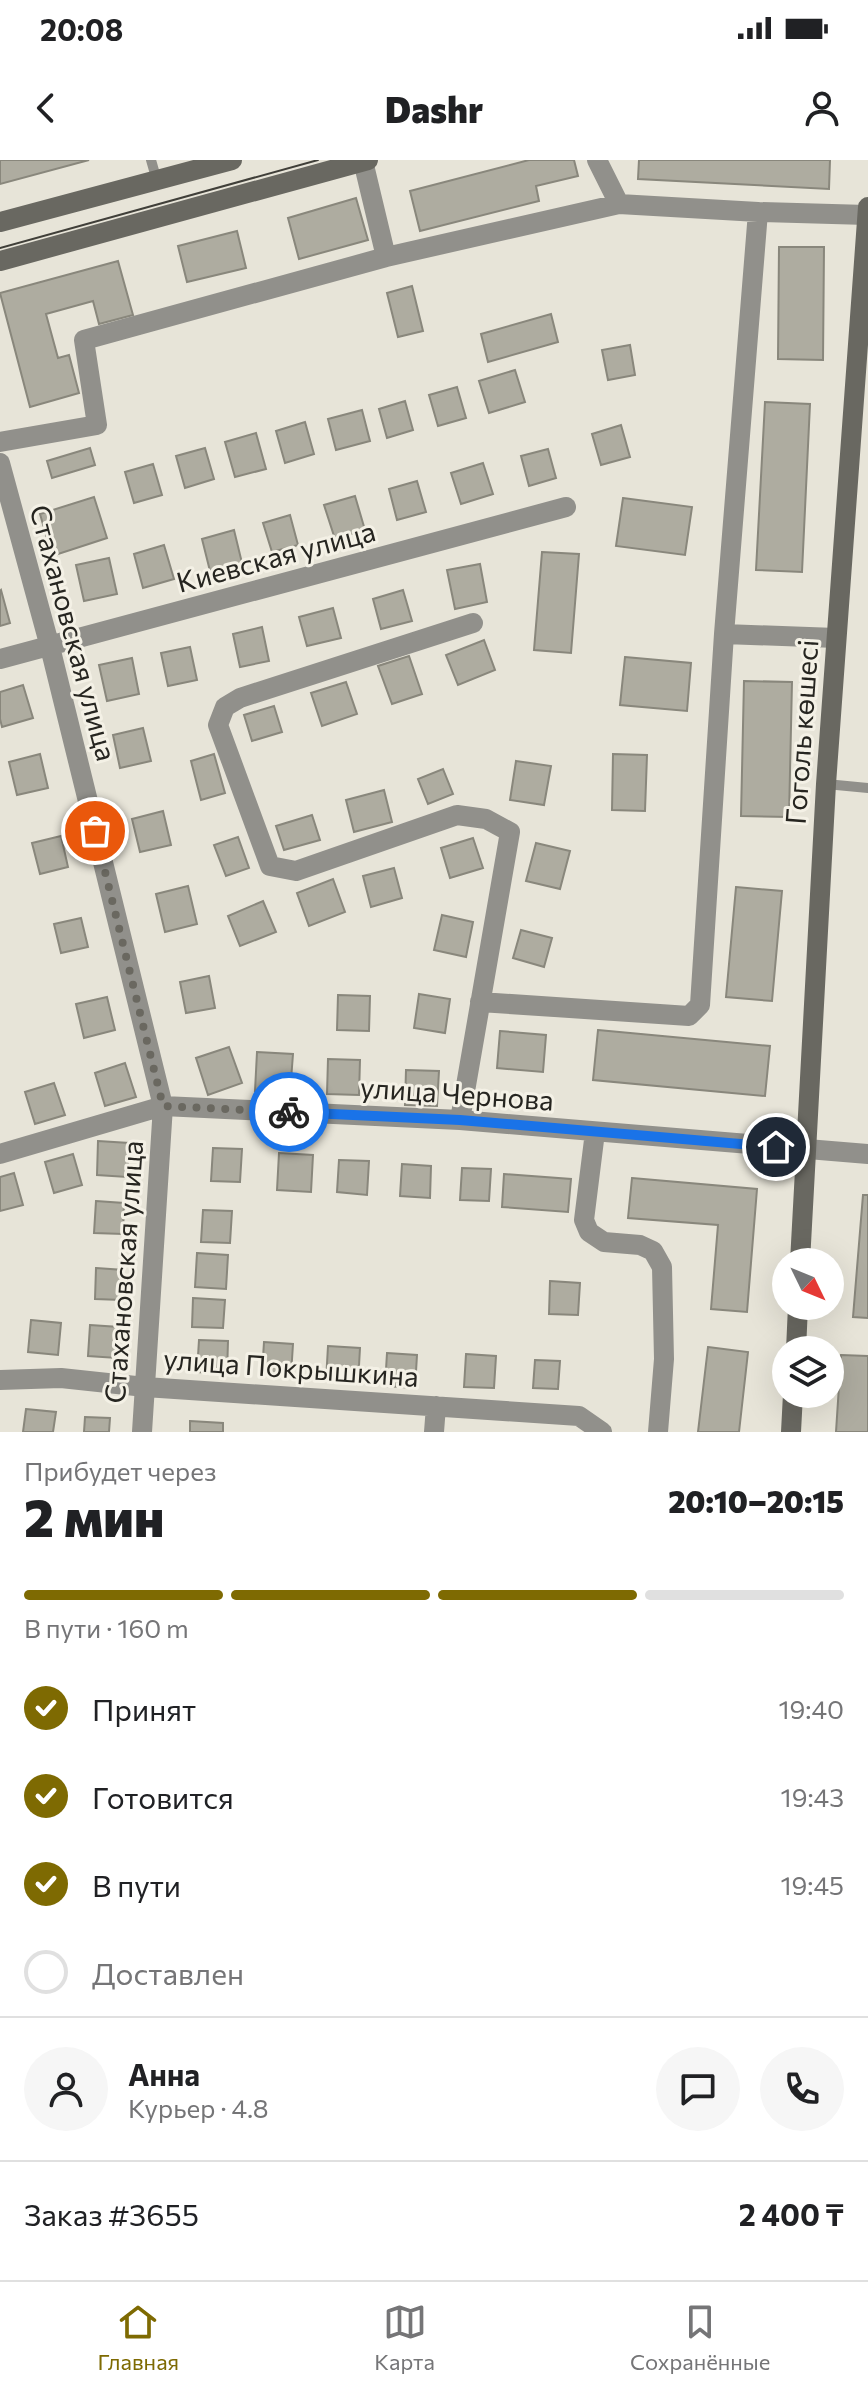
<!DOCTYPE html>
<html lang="ru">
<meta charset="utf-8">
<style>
:root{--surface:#fff;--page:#f6f6f6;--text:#202124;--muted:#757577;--line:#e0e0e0;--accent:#7e6a02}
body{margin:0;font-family:Commissioner,sans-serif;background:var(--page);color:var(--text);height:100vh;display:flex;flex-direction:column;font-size:30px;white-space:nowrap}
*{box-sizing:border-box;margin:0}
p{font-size:26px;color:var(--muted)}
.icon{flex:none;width:44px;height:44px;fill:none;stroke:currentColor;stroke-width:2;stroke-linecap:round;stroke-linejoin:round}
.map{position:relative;height:1272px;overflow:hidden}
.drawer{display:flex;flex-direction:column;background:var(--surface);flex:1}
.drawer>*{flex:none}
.needle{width:52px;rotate:133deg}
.buttons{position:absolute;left:772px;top:1088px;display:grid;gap:16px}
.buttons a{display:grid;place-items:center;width:72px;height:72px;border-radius:50%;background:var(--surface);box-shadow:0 8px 32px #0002;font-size:40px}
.pin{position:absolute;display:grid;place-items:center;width:68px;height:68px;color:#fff;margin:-34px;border:4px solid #fff;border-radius:50%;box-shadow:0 2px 8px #0007}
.courier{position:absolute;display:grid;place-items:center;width:80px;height:80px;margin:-40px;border:6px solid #1a73e8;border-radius:50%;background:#fff;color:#222;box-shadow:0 2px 10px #0007}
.head em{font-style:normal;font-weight:800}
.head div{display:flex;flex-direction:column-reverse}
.head{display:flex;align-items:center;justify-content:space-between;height:136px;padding:0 24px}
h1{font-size:52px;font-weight:800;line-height:60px}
.bar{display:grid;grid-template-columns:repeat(4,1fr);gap:12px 8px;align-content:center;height:96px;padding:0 24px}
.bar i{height:10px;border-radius:6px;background:var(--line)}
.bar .current{background:var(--accent)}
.bar p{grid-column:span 4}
.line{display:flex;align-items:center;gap:20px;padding:0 24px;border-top:2px solid var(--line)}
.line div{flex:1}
.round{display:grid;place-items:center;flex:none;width:84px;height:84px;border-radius:42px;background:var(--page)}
ol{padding:0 24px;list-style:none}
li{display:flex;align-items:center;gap:24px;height:88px}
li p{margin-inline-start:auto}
li .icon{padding:8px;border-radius:50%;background:var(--accent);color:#fff;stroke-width:4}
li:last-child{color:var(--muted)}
li i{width:44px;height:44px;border:4px solid var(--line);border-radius:50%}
.status{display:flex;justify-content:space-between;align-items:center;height:56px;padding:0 40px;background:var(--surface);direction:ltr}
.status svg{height:22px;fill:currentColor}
header{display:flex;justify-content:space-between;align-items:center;height:104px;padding:0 24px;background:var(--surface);font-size:36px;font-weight:800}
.dock{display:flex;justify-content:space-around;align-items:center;height:112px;border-top:2px solid var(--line);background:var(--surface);font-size:22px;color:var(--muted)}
.dock a{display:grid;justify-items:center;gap:4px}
.dock .current{color:var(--accent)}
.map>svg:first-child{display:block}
.building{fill:#aeaca0;stroke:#89877c;stroke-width:2}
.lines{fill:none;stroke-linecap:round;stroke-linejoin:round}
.service{stroke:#91908b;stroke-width:10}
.minor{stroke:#91908b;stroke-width:20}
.secondary{stroke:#696861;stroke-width:20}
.tram{stroke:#403f39;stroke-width:2}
.done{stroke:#6a6860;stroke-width:8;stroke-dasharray:0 14.4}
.route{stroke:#1a73e8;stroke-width:10}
.labels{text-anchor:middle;stroke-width:6;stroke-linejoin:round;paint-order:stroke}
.street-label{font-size:28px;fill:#262520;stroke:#f4f1e6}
</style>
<div class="status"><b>20:08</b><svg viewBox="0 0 49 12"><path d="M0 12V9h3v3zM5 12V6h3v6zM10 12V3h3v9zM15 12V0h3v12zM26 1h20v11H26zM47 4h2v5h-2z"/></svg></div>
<header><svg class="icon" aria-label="back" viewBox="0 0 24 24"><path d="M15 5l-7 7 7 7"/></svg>Dashr<svg class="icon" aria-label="person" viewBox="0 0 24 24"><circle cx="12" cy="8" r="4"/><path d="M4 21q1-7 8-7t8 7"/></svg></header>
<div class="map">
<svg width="868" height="1272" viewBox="0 0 868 1272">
<rect width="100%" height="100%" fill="#e7e4d8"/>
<path class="building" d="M0 0H89L0 24Z
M574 0 578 16 536 26 539 41 420 71 410 31 529 0Z
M639 0H830L829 29 638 19Z
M356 38 368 80 299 99 288 58Z
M237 71 246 108 187 122 178 86Z
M779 87H824L823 200 778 199Z
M118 101 133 155 99 164 93 141 46 154 58 198 69 195 79 233 30 247 0 133Z
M412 126 423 171 398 177 387 133Z
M551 154 558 182 488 202 481 174Z
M630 185 635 215 608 220 602 190Z
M515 210 525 242 489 253 479 221Z
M457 227 466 258 438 266 429 235Z
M405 241 413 270 387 278 379 249Z
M765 242 810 244 802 412 756 410Z
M362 250 370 281 336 290 328 259Z
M305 262 314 294 285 303 276 271Z
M621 265 630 297 601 305 592 274Z
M256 273 266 309 235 317 225 282Z
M90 288 95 305 52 318 47 301Z
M205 288 214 319 185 328 176 296Z
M548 289 556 318 529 326 521 296Z
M483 303 493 334 461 344 451 313Z
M153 304 162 335 134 343 125 312Z
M417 321 426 352 397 360 389 329Z
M355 336 365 370 335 379 324 345Z
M94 337 107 378 52 396 40 354Z
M623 338 692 347 685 395 616 386Z
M290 355 298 385 272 392 263 363Z
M234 370 242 403 210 411 202 379Z
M164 385 174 419 143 428 134 394Z
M542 392 579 394 571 493 534 490Z
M109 398 117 434 84 441 76 405Z
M480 404 487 442 455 449 447 410Z
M1 430 10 463 0 466V431Z
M403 430 412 461 381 469 373 439Z
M333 448 341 478 307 486 299 457Z
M262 467 269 501 240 507 233 474Z
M484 480 495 510 458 525 446 495Z
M190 487 197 520 168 526 161 493Z
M409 496 422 534 392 544 378 506Z
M625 497 691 503 687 551 620 545Z
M132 498 139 534 107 541 99 505Z
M744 521 792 522 789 657 741 656Z
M346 522 357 554 322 566 311 533Z
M23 525 33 558 2 567 0 559V532Z
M274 546 282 572 252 581 244 555Z
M143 568 151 601 120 608 113 575Z
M40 594 48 628 17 635 9 602Z
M214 594 225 633 201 640 191 601Z
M613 594 647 595 645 651 612 650Z
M516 601 551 606 544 645 510 640Z
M443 609 453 634 428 644 418 619Z
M384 630 392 662 354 672 346 640Z
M163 651 171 685 140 692 132 659Z
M312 655 320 680 284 690 276 666Z
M61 676 68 707 40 714 32 683Z
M238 677 249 708 226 716 214 685Z
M473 678 483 708 450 718 441 688Z
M536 683 570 691 560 729 526 721Z
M394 708 402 738 371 747 363 716Z
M333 719 345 752 309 766 297 733Z
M188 726 197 764 165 772 156 734Z
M736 727 782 731 772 841 726 837Z
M263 741 276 772 240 786 228 756Z
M442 755 473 762 466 797 434 790Z
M81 758 88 787 61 793 54 764Z
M521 770 552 778 544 807 513 798Z
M209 816 215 848 186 853 180 822Z
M419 834 450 839 445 873 414 868Z
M338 835 370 836 369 871 337 870Z
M107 837 115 870 84 878 76 844Z
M598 870 770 886 765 936 593 920Z
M500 871 546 875 543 912 497 908Z
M229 887 242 923 208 935 196 898Z
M257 892 293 894 290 933 255 931Z
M328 899 360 900 359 935 327 934Z
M125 903 136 937 105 946 95 913Z
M406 910 439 911 437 946 405 945Z
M54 923 65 955 35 964 25 932Z
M98 981 129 983 127 1017 97 1015Z
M213 988 242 989 240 1022 211 1021Z
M279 993 313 995 311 1032 277 1030Z
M73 994 82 1025 54 1033 45 1002Z
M339 1000 369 1001 367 1035 337 1032Z
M402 1004 431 1006 430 1038 400 1036Z
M462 1008 491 1009 489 1041 460 1040Z
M14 1013 23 1045 0 1051V1017Z
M504 1014 571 1019 568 1052 502 1047Z
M632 1018 757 1029 747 1152 711 1149 718 1065 628 1058Z
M863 1035H868V1158L853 1157Z
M96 1041 124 1043 123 1074 94 1073Z
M203 1050 232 1051 230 1083 201 1082Z
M197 1093 228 1095 226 1129 195 1127Z
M96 1108 124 1110 122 1140 95 1139Z
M550 1121 580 1123 578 1155 549 1154Z
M193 1138 225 1140 223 1168 192 1167Z
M31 1160 61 1163 58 1195 28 1192Z
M90 1165 119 1167 117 1198 88 1196Z
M199 1180 228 1181 227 1214 197 1212Z
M264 1182 293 1184 291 1215 262 1213Z
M328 1186 360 1188 358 1223 326 1221Z
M708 1187 748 1192 739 1272H698Z
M387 1193 417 1195 415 1228 385 1226Z
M466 1194 496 1196 494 1228 464 1227Z
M841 1195 868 1196V1272H836Z
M535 1200 560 1201 558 1229 533 1228Z
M26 1249 56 1252 53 1272H23Z
M85 1257 110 1258 109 1272H84Z
M190 1261 223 1263V1272H190Z"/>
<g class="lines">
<path class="service" d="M151 0 157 21
M826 624 868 628"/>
<path class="minor" d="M597 0 619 44
M363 1 386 97
M0 282 97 265 84 180 386 97 619 44 758 52 867 55
M0 303 50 487 163 946 142 1272
M724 474 836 478
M0 499 566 347
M480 842 689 856 700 845 724 474 758 52
M460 960 510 672 486 659 457 655 296 711 270 706 218 565 225 547 240 538 473 463
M595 972 584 1060 589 1072 604 1082 640 1085 653 1091 662 1107 664 1199 658 1272
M0 994 163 946 460 960 868 994
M0 1220 61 1218 145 1227 579 1256 602 1272
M434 1272 436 1246"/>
<path class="secondary" d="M0 62 232 0
M0 101 368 0
M800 1102 826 624 868 47
M796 1190 798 1146
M791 1272 793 1234"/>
<path class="tram" d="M0 88 318 0"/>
</g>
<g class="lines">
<path class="done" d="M95 671 163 946 289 952"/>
<path class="route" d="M289 952 460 960 776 987"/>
</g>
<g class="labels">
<g class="street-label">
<text transform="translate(276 397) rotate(-15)" y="10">Киевская улица</text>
<text transform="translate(73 473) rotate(75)" y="10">Стахановская улица</text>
<text transform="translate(802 572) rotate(-86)" y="10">Гоголь көшесі</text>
<text transform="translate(457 934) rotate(4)" y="10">улица Чернова</text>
<text transform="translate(124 1112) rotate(-86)" y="10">Стахановская улица</text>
<text transform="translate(291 1208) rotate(4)" y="10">улица Покрышкина</text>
</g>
</g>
</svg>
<div class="buttons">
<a><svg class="needle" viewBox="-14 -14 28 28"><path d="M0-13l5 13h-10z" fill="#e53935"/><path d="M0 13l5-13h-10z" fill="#757577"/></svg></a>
<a><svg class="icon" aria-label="layers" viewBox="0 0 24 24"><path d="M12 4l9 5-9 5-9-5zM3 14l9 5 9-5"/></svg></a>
</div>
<div class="pin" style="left:95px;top:671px;background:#ea580c"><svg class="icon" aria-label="bag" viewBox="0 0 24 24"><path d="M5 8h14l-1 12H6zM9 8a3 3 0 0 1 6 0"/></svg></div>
<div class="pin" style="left:776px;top:987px;background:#1f2937"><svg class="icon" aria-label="home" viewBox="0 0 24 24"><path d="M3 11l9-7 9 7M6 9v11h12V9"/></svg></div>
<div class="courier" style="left:289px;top:952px"><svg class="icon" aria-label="bike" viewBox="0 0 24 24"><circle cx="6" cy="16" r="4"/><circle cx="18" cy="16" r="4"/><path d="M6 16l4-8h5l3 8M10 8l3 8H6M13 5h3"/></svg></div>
</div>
<section class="drawer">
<div class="head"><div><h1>2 мин</h1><p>Прибудет через</p></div><em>20:10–20:15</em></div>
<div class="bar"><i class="current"></i><i class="current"></i><i class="current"></i><i></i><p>В пути · 160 m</p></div>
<ol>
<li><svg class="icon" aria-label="check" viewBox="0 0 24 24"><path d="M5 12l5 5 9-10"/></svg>Принят<p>19:40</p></li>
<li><svg class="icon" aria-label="check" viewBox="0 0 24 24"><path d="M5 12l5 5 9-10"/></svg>Готовится<p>19:43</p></li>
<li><svg class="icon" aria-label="check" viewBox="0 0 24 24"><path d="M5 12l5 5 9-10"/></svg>В пути<p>19:45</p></li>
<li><i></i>Доставлен</li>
</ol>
<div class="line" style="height:144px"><a class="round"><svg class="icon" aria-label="person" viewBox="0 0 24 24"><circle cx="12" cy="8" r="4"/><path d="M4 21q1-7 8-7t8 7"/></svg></a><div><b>Анна</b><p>Курьер · 4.8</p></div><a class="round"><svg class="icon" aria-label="chat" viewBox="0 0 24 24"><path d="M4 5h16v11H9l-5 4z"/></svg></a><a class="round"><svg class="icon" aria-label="phone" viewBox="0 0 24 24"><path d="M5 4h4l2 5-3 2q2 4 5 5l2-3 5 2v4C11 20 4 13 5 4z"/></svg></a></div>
<div class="line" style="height:104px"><div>Заказ #3655</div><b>2 400 ₸</b></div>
</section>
<nav class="dock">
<a class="current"><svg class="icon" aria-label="home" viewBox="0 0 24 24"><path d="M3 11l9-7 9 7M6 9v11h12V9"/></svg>Главная</a>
<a><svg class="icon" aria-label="map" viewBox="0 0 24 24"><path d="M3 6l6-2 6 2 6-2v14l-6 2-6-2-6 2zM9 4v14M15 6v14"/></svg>Карта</a>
<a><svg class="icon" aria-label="saved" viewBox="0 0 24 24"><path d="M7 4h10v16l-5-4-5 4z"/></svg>Сохранённые</a>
</nav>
